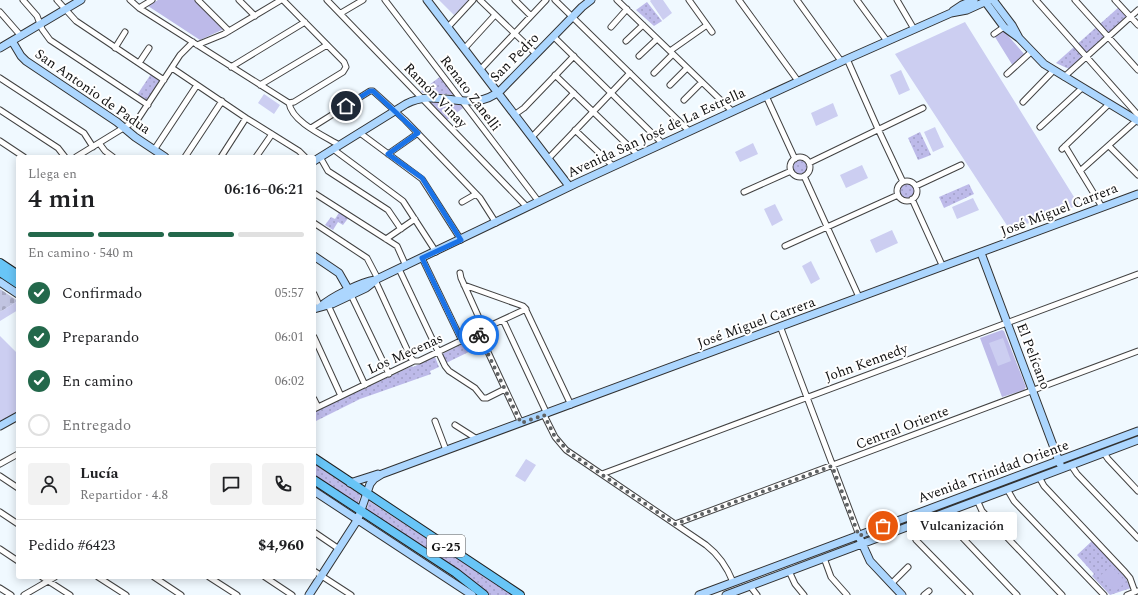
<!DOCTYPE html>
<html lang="es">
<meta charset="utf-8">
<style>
:root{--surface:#fff;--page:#f2f2f2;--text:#202124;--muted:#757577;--line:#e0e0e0;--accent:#23684b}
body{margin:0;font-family:Spectral,serif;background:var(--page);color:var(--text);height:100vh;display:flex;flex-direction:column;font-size:15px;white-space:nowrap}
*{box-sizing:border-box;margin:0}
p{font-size:13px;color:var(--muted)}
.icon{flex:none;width:22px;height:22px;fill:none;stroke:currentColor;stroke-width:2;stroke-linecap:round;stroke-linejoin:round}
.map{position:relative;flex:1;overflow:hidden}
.sheet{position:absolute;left:16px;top:155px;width:300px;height:424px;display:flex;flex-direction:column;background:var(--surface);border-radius:4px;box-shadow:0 2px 10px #0003}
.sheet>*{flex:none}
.pin{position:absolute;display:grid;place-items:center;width:34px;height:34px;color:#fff;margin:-17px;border:2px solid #fff;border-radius:50%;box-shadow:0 1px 4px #0007}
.courier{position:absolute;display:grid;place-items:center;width:40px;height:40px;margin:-20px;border:3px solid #1a73e8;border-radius:50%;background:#fff;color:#222;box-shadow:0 1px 5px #0007}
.bubble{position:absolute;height:28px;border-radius:4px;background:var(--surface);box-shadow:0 2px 10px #0003;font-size:13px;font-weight:600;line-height:28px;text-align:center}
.headline em{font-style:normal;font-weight:600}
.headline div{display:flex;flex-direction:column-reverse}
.headline{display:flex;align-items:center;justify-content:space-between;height:68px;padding:0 12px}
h1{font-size:26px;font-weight:600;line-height:30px}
.bar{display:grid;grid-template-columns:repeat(4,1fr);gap:6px 4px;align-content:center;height:48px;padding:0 12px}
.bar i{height:5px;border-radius:3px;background:var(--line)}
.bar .current{background:var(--accent)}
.bar p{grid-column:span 4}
.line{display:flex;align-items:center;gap:10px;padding:0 12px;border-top:1px solid var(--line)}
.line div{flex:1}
.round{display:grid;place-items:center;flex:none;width:42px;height:42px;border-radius:4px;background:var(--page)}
ol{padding:0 12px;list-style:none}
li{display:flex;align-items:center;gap:12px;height:44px}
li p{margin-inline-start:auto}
li .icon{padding:4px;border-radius:50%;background:var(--accent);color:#fff;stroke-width:4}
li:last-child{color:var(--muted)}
li i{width:22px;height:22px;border:2px solid var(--line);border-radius:50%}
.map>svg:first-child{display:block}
.grass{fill:url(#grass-dots)}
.cemetery{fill:url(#cemetery-stones)}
.park{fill:#bdbae9}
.pitch{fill:#cccef1}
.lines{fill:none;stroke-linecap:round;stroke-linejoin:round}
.street-casing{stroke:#424242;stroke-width:7}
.secondary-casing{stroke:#313131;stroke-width:9}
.primary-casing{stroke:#202020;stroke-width:10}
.street{stroke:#fff;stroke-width:5}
.secondary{stroke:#acd6fe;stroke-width:7}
.primary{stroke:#68c5f7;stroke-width:8}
.done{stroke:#5e6163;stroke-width:4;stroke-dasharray:0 7.2}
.route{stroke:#1a73e8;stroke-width:5}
.labels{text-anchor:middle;stroke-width:4;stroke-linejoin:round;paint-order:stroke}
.shield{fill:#fff;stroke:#575757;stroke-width:1}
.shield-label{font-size:13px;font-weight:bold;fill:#0f0f0f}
.street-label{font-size:14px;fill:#0f0f0f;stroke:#fff}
</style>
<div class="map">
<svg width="1138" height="595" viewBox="0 0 1138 595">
<defs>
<pattern id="grass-dots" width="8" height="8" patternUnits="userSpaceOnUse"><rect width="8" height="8" fill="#bdbae9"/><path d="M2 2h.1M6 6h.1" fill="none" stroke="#a19fc7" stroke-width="1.8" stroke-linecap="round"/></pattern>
<pattern id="cemetery-stones" width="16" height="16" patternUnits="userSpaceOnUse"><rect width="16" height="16" fill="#c1c4e1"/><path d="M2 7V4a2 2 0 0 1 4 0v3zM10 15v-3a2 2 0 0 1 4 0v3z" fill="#a5a7c0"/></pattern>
</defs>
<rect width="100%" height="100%" fill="#f0f9ff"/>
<path class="grass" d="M647 2 662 21 654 26 636 10Z
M1119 7 1128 17 1069 69 1056 63Z
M151 74 160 80 146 101 137 95Z
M441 76 455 95 423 93 421 91Z
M920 132 931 155 918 160 908 138Z
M793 167a7 7 0 1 1 14 0a7 7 0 1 1-14 0Z
M899 191a8 8 0 1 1 16 0a8 8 0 1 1-16 0Z
M969 184 974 194 944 208 939 197Z
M340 211 349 217 343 225 338 222 333 230 325 225 331 217 335 219Z
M477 337 481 346 446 363 442 354Z
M435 357 439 367 430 371 431 374 360 399 314 422V412L412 366 413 367Z
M314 464 361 495 357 506 314 478Z
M369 501 513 595H488L470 579 366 512Z
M1092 541 1125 577 1131 588 1110 595 1092 576 1094 574 1077 555Z"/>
<path class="cemetery" d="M0 289 18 301 0 312Z"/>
<path class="park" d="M158 0H195L224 29 200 40 148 6Z
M1003 30 1025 55 1013 66 995 37Z
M427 101 462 105 463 108 447 120Z
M1002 330 1004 331 1026 387 1024 390 1002 397 980 338Z
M1111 566 1126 582 1116 591 1101 575Z"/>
<path class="pitch" d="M439 0H469L454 15Z
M651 0H663L672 13 663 20 650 1Z
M965 22 1079 205 1010 230 895 54Z
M901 70 910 90 899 95 890 75Z
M264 94 280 105 274 114 258 103Z
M833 103 838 116 816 126 811 113Z
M935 127 944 147 933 152 924 132Z
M753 143 758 154 740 162 735 152Z
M862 165 868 178 846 188 840 175Z
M973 198 979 210 957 219 952 207Z
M775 204 783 220 772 226 764 209Z
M892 230 898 243 876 253 870 240Z
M811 261 820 279 811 284 802 266Z
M18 301V310L0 321V312Z
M0 336 18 354V412L0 423Z
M1003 338 1011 361 998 366 989 343Z
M526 459 536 465 525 482 515 476Z"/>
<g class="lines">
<g class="street-casing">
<path id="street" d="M23 0 37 16 42 29 50 40 148 105
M57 0 76 21 164 80
M130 0 139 8 289 103
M198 0 229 31
M239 0 255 16
M283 0 344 62 346 67 343 72 294 102 289 103
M327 0 527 207
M385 0 539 202
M480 0 536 54
M515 0 531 16
M555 0 689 131
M617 0 732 111
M689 0 712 32
M739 0 798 81
M797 0 841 61
M857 0 887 41
M897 0 914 29
M1036 0 1138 115
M1075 0 1138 70
M1115 0 1138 25
M139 8 152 0
M0 12 21 36
M341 13 363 0
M448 27 473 0
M611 27 627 9
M994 34 1004 27
M553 36 662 143
M626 41 643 25
M197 45 224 34 281 0
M115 48 125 32
M464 49 495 15
M670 51 707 25
M639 56 657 39
M847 59 878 129 903 182
M139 63 149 48
M231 67 305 22
M172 68 246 118 299 151 305 157
M480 70 546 0
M654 73 673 54
M1007 74 1031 52
M555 75 638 155
M1064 77 1138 10
M0 78 84 133 93 147
M260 85 327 45
M670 85 687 68
M766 96 795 159
M684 100 702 82
M1023 102 1053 71
M289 103C292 122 324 136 339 145
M0 110 58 148 65 157
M514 115 524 108 574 56
M1040 127 1082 88
M311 128 370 91H373L405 120 480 198 496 223
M575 130 613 166
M360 133 422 179 461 240
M532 137 574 93
M0 141 24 157
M99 143 105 151 113 157
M1065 146 1102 207
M1109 146 1138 175
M333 149 403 201 436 252
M1062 149 1109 104
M154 150 197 85
M388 154 418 133
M76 157 138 119 180 55 193 42
M185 157 222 101
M221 157 246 118
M256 157 272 134
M320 157 328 171 388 210 401 229
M790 167a10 10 0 1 1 20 0a10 10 0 1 1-20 0Z
M548 159 630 73
M809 163 923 108
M1080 171 1138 119
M804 176 859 297
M897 191a10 10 0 1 1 20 0a10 10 0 1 1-20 0Z
M916 186 961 165
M744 192 791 171
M314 193 397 246 406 266
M912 199 943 267
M462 202 476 194
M314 223 367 258 378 279
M386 239 415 219
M785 246 898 195
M422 258 462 341
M399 269 445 366 449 371 475 388 483 398H487L505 389
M460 273 461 278 484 329
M375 280 411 358 414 361
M464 285 523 306 525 308 571 405
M314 294 320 307
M351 295 389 374
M328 305 365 385
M503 320 547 414
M780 326 859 535
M478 334 481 337 521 423
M314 337 341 396
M314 399 318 407
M314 409 414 361H419L475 334H478L483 329 526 309
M544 415 555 437 566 450 706 545C719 555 727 567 733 582
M435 421 446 450
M455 425 477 439
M1104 453 1108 459 1138 491
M0 464 18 454
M1071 465 1077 474 1138 538
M602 474 1138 274
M0 476 18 488
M1039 477 1044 486 1125 572 1130 578 1135 592
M1007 489 1014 501 1104 595
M977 500 982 511 1062 595
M0 512 18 524
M940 514 1017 595
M675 524 1138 351
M910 526 916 540 970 595
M314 532 339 549
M0 549 18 561
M824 558 831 577 847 595
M314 571 351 595
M789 571 795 584 804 595
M42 577 70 595
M98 577 126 595
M154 577 181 595
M209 577 237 595
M265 577 292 595
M891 584 908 567
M750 586 757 595
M0 588 11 595
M24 595 55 577
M924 595 929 591
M1127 595 1137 591"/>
</g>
<g class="secondary-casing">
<path id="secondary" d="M427 0 569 186
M984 0 1004 27 1019 38
M993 0 1012 25 1019 38 1044 64 1138 121
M953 11 962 5 974 0
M12 41 21 56 26 61 117 122 135 137 165 157
M0 48 81 0
M314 161 406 104C439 86 470 116 501 90L582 7 591 0
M981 253 1060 464
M314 256 339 273 351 294
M0 282 18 294
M320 307C331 297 361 282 375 280L577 183 847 59 951 13 967 10 989 0
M314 309 332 304 366 288 375 281
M0 426 18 416
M350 483 378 474
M314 491 472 595
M860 539 870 561 902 595
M309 595 358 519 370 484 374 479 382 474 1138 194
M699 595 1138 431
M726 595 1138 440"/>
</g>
<g class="primary-casing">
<path id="primary" d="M0 263 18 275
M0 272 18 284
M314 458 520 595
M314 480 456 573 484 595"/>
</g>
<use href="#street" class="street"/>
<use href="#secondary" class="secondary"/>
<use href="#primary" class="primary"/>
</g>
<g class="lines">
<path class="done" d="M479 335 521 423 544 415 555 437 570 453 675 524 832 466 859 536 883 526"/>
<path class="route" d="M346 106 370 91H373L418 133 388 154 422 178 461 240 422 258 462 341 474 334 479 335"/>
</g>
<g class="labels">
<rect class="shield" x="427" y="535" width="38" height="22" rx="3"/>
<g class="shield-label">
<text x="446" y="551">G-25</text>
</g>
<g class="street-label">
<text transform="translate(514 57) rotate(-45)" y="5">San Pedro</text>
<text transform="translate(93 91) rotate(35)" y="5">San Antonio de Padua</text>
<text transform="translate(471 93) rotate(53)" y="5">Renato Zanelli</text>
<text transform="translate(436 95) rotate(46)" y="5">Ramón Vinay</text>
<text transform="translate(656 132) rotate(-25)" y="5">Avenida San José de La Estrella</text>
<text transform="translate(1059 209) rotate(-21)" y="5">José Miguel Carrera</text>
<text transform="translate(756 322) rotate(-20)" y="5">José Miguel Carrera</text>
<text transform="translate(405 353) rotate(-24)" y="5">Los Mecenas</text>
<text transform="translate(1034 356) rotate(69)" y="5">El Pelícano</text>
<text transform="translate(866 362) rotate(-20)" y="5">John Kennedy</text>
<text transform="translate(902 427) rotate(-21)" y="5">Central Oriente</text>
<text transform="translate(993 471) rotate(-20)" y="5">Avenida Trinidad Oriente</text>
</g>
</g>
</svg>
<div class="pin" style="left:883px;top:526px;background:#ea580c"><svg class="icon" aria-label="bag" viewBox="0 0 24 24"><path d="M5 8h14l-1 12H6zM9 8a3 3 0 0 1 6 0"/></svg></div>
<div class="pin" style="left:346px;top:106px;background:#1f2937"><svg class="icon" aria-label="home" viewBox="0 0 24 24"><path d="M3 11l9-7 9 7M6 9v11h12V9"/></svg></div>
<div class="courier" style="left:479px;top:335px"><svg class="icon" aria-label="bike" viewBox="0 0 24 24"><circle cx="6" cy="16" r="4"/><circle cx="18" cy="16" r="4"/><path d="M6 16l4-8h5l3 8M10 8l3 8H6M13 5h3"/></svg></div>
<div class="bubble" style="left:907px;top:512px;width:110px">Vulcanización</div>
<section class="sheet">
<div class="headline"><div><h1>4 min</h1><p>Llega en</p></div><em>06:16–06:21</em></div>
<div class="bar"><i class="current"></i><i class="current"></i><i class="current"></i><i></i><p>En camino · 540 m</p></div>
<ol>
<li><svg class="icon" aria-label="check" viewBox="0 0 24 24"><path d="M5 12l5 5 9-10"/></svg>Confirmado<p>05:57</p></li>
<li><svg class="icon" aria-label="check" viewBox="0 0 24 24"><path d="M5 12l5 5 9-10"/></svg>Preparando<p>06:01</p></li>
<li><svg class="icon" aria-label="check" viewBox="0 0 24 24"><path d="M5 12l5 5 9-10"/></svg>En camino<p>06:02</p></li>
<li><i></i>Entregado</li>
</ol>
<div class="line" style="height:72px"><a class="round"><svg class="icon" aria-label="person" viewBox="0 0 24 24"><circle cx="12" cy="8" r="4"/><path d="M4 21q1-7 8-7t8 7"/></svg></a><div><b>Lucía</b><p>Repartidor · 4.8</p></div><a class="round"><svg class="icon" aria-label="chat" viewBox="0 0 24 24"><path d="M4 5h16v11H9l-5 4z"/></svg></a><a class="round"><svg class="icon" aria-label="phone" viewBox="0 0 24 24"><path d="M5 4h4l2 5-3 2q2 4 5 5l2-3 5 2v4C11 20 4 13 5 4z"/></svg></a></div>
<div class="line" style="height:52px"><div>Pedido #6423</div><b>$4,960</b></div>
</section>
</div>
